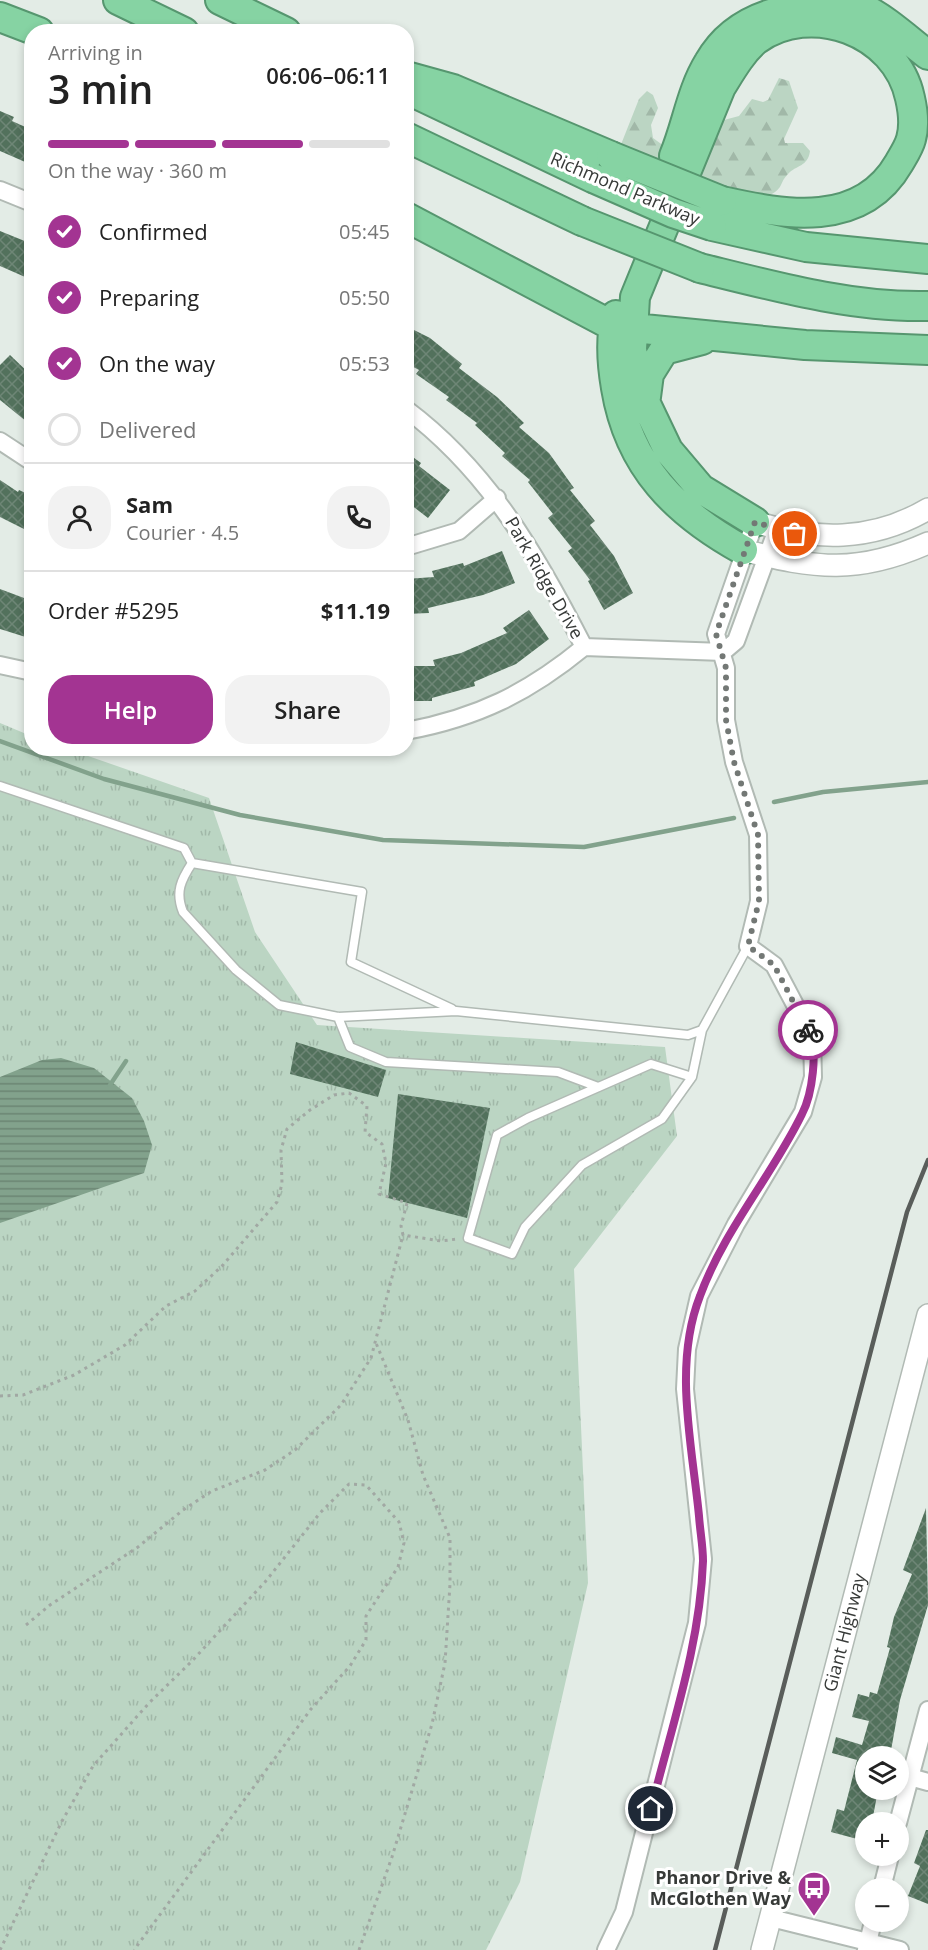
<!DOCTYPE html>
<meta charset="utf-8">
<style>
:root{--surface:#fff;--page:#f2f2f2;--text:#222;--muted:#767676;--line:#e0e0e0;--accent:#a33492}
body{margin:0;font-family:"Open Sans",sans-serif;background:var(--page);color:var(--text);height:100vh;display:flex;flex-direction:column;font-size:22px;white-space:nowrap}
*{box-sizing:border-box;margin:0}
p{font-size:20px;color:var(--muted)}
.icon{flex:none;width:33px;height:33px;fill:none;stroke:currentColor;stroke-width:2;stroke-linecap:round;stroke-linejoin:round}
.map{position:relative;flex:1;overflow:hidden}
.details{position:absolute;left:24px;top:24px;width:390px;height:732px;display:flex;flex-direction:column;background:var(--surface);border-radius:24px;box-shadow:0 3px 9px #0003}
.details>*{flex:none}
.fabs{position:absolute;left:855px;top:1746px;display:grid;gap:12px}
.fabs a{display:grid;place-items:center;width:54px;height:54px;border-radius:50%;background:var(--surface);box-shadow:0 3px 9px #0003;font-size:30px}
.pin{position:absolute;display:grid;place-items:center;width:51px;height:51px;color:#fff;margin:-26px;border:3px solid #fff;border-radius:50%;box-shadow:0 2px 6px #0007}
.courier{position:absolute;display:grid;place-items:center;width:60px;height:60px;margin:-30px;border:4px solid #a33492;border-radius:50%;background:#fff;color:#222;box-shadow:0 2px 8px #0007}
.summary em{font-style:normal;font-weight:600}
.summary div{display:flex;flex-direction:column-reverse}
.summary{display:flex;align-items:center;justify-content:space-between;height:102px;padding:0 24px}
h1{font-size:39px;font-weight:600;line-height:45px}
.bar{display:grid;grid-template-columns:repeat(4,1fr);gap:9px 6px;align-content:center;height:72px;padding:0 24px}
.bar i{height:8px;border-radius:4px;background:var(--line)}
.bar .on{background:var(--accent)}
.bar p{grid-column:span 4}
.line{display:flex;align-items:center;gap:15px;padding:0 24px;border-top:2px solid var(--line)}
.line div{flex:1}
.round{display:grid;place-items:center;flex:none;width:63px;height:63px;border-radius:24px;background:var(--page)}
ol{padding:0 24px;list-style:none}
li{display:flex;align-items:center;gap:18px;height:66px}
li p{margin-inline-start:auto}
li .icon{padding:6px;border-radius:50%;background:var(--accent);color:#fff;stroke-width:4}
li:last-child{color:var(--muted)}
li i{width:33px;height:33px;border:3px solid var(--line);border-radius:50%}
.primary-button{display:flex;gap:12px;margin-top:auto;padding:12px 24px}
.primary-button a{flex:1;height:69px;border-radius:24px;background:var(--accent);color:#fff;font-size:24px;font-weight:600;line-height:69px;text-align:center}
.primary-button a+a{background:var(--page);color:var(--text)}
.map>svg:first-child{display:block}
.grass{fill:url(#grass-tufts)}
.forest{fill:url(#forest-firs)}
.water{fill:url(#water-rules)}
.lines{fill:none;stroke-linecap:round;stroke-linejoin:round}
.stream{stroke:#82a28c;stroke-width:4.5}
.building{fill:url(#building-cross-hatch)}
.service-casing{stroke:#b1bab4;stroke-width:11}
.minor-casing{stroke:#b1bab4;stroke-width:20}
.tertiary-casing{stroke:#b1bab4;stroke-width:24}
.trunk-casing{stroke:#56966f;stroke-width:32}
.path{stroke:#a1a8a3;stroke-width:3;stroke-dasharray:3 4.5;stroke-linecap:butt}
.service{stroke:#fff;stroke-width:8}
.minor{stroke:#fff;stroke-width:16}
.tertiary{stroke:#fff;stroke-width:21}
.trunk{stroke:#86d3a3;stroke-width:28}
.rail{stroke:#595d5a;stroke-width:4.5}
.trunk-bridge-casing{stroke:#56966f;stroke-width:32;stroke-linecap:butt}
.trunk-bridge{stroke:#86d3a3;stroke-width:28}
.done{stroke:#737875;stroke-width:6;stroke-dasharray:0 10.8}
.route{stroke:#a33492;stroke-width:8}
.labels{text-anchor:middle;stroke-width:6;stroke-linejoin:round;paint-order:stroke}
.street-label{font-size:18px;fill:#373a38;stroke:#fff}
.poi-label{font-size:18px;font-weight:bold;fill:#373a38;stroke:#fff;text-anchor:end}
</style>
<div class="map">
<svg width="928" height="1950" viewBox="0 0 928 1950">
<defs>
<pattern id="grass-tufts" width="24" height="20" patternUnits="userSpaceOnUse" patternTransform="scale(1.5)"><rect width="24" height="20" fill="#bbd5c3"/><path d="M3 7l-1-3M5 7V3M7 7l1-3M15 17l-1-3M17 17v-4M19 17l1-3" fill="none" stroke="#a1b8a8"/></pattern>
<pattern id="forest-firs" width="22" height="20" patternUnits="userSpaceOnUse" patternTransform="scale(1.5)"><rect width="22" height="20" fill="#bbd5c3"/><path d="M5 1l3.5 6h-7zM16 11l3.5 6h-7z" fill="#a1b8a8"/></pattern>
<pattern id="water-rules" width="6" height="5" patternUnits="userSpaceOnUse" patternTransform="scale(1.5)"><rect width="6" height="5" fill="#82a28c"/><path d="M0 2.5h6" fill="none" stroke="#6b8573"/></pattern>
<pattern id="building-cross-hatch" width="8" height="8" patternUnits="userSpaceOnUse" patternTransform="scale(1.5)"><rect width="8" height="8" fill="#52715c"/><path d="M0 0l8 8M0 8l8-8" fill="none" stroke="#6e8676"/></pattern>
</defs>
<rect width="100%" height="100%" fill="#e3ece6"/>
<path class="grass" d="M0 723 31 736 32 748 68 749 209 798 255 932 317 1025 665 1047 677 1136 574 1269 588 1583 520 1882 486 1950H0Z"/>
<path class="forest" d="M779 78 789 81 798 108 784 139 785 143H803L810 151C808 167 796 165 788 174 779 183 784 188 770 195L695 183 724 120 739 116 752 99 763 102 768 100Z
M647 91 653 95 658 108 651 125 653 138 664 146 655 169 618 152 639 99Z"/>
<path class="water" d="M61 1058 94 1068 132 1098 144 1121 152 1145 144 1173 0 1223V1077L42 1060Z"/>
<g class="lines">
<path class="stream" d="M0 741 104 779 240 815 383 840 584 847 734 818
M774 802 823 792 928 782
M110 1085 126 1061"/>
</g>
<path class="building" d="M0 111 14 117 12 121 32 130V165L0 151Z
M0 231 32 244V280L0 266Z
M406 326 430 338 462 364 459 368 497 397 524 423 519 427 549 453 574 488 570 490 595 521 590 525 614 556 633 593 604 610 588 581 590 580 568 551 572 548 548 518 553 514 528 482 530 480 502 456 505 453 475 425 477 423 446 400 449 397 416 374 419 370 406 363Z
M10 355 32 376V426L0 400V365Z
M406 452 421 463 419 466 450 490 428 518 406 501Z
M0 480 18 492 19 490 32 496V533L0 517Z
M502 551 515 583 483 595 428 608 429 613 406 614V579L434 577 432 571 463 563 464 566Z
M0 589 32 601V639L0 629Z
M529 610 549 639 516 664 474 682 475 686 432 698V701H406V666H435L433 660 461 653 507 633 503 628Z
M296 1042 386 1070 378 1097 290 1074Z
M398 1094 490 1108 467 1218 388 1198Z
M926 1508 928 1605 900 1700 890 1756H866V1790H878L872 1822H866L861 1840 831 1832 837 1809 844 1811 857 1760 832 1753 836 1737 862 1745 869 1721 852 1717 858 1694 869 1697 870 1692 877 1694 890 1648 887 1647 894 1617 912 1574 903 1570Z
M926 1830H928V1904L908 1896 920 1866 914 1863Z"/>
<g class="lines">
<g class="service-casing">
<path id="service" d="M0 786 184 848 192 863C181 880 175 892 183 912L236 970 279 1005 338 1017 456 1011 688 1035 702 1030 748 946
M192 863 362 892 351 962 452 1009
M338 1017 350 1047 386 1062 558 1072 598 1087
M692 1077 651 1064 528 1118 497 1135 468 1238 512 1254 525 1227 582 1165 662 1119 692 1077 702 1030"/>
</g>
<g class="minor-casing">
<path id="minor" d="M0 190 32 203
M406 409C489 471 538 557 584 647
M0 441 32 462
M406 547 459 531 497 498
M584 647 723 652
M723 652 736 641 777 529
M0 665 32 672
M406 731C477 718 528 693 584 647
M910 1777 928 1782
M898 1823 928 1710
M882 1888 890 1856
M771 1918 900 1950
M606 1950 624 1912 697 1623 703 1559 685 1389 687 1349 699 1296 736 1224 803 1112 813 1077 812 1037 774 965 748 946 759 901 758 835 734 762 726 720V668L716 634 755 522
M866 1950 873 1922"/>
</g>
<g class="tertiary-casing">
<g id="tertiary">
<path d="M755 522C815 541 872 542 928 509"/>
<path d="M743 550C815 569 859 574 928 543"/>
<path id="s1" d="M762 1950 928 1315"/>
</g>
</g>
<g class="trunk-casing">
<path id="trunk" d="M118 0 184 32
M220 0 286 32
M0 17 39 32
M406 76 453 89 611 156
M408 90 593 178
M406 137 582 221
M674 156C687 125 691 91 709 62 739 9 807 0 864 9 882 16 912 43 928 55
M722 201C785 215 861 229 899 163 903 156 909 147 911 139 915 125 913 111 910 98 896 32 811 0 756 40 741 53 731 71 721 87L635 297 632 349 637 385 668 450 701 489 755 522
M406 217 613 326 805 345 928 350
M712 226 806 247 928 259
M700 268C773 286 853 308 928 306
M616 315C610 338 612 365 616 388 629 467 676 513 743 550
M646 397 649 374 664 350 702 340"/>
</g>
<path class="path" d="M0 1396 23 1395 74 1375 125 1345 166 1306 195 1291 222 1266 277 1202 282 1184 281 1150 287 1129 310 1110 334 1095 349 1093 367 1106 365 1132 382 1144 386 1163 379 1194 407 1203 401 1226 403 1235 441 1241 457 1239
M26 1625 50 1605 138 1547 183 1510 212 1491 265 1470 295 1450 341 1405 371 1358 403 1235
M0 1950 61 1823 93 1766 149 1703 191 1662 265 1582 320 1513 349 1484 366 1485 399 1522 404 1543 398 1567 366 1616V1640L350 1666 311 1709 134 1950
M359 1950 392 1857 432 1724 445 1663 450 1584V1538L423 1475 408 1420 376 1343"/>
<use href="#service" class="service"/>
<use href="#minor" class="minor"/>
<use href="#tertiary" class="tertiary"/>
<use href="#trunk" class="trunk"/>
<path class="rail" d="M715 1950 907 1212 928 1160"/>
<g class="trunk-bridge-casing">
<path id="trunk-bridge" d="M611 156 722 201
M593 178 673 213 712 226
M582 221 700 268"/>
</g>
<use href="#trunk-bridge" class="trunk-bridge"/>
</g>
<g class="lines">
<path class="done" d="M795 534 755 522 716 634 726 668V720L734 762 758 835 759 901 748 946 774 965 808 1030"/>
<path class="route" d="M651 1809C671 1728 700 1646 703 1561 703 1546 700 1531 699 1516 692 1444 673 1365 700 1296 724 1230 772 1176 802 1114 812 1095 819 1049 808 1030"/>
</g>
<defs>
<g id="bus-pin" transform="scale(1.725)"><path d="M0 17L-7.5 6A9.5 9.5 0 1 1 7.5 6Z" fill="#a33492" stroke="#fff"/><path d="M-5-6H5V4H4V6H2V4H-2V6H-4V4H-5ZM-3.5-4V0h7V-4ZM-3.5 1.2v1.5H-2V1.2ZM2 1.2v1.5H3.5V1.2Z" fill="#fff"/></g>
</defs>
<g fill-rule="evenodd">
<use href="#bus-pin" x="814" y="1888"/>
</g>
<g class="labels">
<g class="street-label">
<text transform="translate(625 189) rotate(23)" y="6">Richmond Parkway</text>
<text transform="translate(544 578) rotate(60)" y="6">Park Ridge Drive</text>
<text dy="6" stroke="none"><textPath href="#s1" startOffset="328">Giant Highway</textPath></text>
</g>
<g class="poi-label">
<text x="791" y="1884">Phanor Drive &amp;<tspan x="791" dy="21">McGlothen Way</tspan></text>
</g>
</g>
</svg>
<div class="fabs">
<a><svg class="icon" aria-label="layers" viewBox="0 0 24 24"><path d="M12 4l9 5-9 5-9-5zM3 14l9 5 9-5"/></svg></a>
<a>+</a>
<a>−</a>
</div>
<div class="pin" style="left:795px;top:534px;background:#ea580c"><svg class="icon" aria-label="bag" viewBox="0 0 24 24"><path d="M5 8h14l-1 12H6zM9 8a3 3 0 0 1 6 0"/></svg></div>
<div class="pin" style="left:651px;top:1809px;background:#1f2937"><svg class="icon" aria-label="home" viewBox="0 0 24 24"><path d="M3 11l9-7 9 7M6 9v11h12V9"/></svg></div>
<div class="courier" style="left:808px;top:1030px"><svg class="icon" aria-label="bike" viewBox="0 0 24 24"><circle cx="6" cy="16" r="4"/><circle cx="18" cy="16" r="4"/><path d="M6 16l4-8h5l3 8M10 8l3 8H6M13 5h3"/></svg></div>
<section class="details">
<div class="summary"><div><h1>3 min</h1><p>Arriving in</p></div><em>06:06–06:11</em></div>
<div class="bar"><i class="on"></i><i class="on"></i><i class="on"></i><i></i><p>On the way · 360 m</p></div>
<ol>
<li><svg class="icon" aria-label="check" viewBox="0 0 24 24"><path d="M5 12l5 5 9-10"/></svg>Confirmed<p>05:45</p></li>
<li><svg class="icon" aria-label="check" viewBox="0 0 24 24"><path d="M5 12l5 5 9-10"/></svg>Preparing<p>05:50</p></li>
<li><svg class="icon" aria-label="check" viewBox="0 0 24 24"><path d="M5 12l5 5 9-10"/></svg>On the way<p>05:53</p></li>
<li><i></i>Delivered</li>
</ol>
<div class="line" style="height:108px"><a class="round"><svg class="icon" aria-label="person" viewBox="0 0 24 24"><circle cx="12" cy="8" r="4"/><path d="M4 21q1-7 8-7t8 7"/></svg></a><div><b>Sam</b><p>Courier · 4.5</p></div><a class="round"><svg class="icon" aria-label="phone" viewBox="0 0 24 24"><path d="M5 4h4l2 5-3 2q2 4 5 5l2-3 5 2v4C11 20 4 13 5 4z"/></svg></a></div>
<div class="line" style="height:78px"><div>Order #5295</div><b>$11.19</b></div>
<div class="primary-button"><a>Help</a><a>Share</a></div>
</section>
</div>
